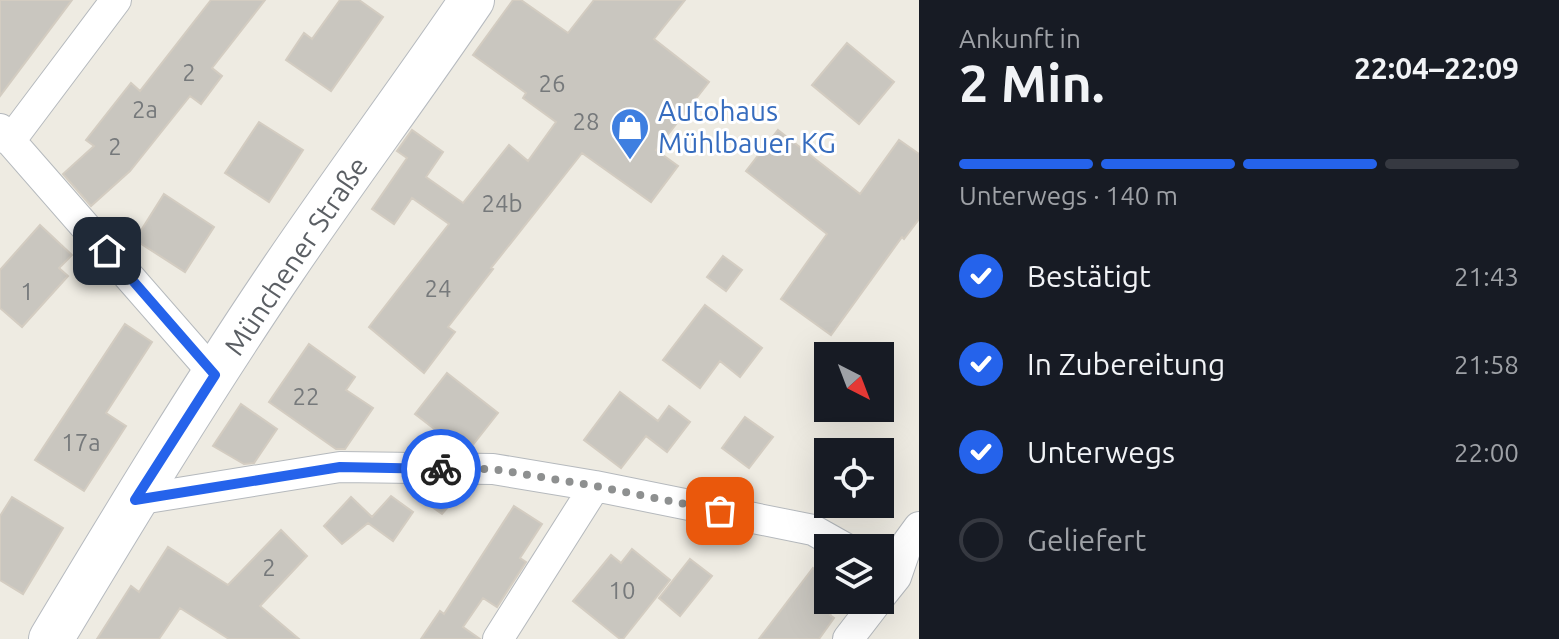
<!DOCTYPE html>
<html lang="de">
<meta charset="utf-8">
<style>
:root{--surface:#171b24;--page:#242831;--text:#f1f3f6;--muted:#9ea1a6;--line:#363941;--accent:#2563eb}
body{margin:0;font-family:Ubuntu,sans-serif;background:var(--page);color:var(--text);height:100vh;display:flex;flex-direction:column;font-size:30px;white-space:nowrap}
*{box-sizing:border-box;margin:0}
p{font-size:26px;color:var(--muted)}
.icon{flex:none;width:44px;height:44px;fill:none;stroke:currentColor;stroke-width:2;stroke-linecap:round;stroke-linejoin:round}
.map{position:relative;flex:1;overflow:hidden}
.side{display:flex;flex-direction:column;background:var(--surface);width:640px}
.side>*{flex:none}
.needle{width:52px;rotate:138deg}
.controls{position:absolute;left:814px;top:342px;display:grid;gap:16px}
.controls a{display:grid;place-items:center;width:80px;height:80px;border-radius:0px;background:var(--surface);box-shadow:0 8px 32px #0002;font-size:40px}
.pin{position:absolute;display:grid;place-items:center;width:68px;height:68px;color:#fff;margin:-34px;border-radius:16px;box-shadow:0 4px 12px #0006}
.courier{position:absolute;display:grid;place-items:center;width:80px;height:80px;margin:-40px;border:6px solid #2563eb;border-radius:50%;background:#fff;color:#222;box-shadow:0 2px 10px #0007}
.headline em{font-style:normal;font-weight:700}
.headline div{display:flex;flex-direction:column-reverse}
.headline{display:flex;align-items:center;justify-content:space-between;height:136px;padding:0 40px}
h1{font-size:52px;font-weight:700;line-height:60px}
.bar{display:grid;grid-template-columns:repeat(4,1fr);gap:12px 8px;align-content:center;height:96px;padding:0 40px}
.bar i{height:10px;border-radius:6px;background:var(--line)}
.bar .active{background:var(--accent)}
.bar p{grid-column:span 4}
ol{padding:0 40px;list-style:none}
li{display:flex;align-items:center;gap:24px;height:88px}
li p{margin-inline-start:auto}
li .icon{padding:8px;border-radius:50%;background:var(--accent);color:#fff;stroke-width:4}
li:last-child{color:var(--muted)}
li i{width:44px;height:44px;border:4px solid var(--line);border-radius:50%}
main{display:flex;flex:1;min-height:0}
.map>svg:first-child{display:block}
.building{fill:#c9c6bf;stroke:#d3ccc1;stroke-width:2}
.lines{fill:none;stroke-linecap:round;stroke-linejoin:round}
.street-casing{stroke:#b5b9bd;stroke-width:32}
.secondary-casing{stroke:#b6babf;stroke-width:46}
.street{stroke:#fff;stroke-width:30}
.secondary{stroke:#fff;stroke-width:44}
.done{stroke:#8e9090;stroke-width:8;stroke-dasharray:0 14.4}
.route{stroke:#2563eb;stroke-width:10}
.labels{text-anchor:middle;stroke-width:6;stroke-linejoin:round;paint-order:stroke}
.number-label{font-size:24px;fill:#76797b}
.shop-label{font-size:28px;fill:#366cbe;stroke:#fff;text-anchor:start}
.street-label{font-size:28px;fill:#5b5f64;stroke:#fff}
</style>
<main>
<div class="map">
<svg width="919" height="639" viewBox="0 0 919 639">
<rect width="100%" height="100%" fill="#eeebe2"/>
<path class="building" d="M0 0H72L0 96Z
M211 0H265L212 68 222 76 201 104 190 96 130 171 91 206 63 174 94 146 86 140 131 83 140 91Z
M340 0H359L383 17 331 91 286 60 304 33 312 39Z
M513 0H521L568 33 594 0H685L654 39 709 82 656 150 678 166 651 202 582 153 491 268 493 269 448 327 455 332 424 373 369 327 449 224 412 198 394 224 372 209 407 158 397 151 412 130 443 152 426 177 463 203 509 145 528 161 556 122 523 98 526 93 473 55Z
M847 43 894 82 859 124 812 85Z
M259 122 303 150 269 202 225 173Z
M778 130 860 194 899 140 919 154V219L904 239 902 237 831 335 781 299 827 234 746 171Z
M164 194 214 227 185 272 135 240Z
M40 225 72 255 59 268 68 276 22 327 0 308V270Z
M723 256 742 270 726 291 707 277Z
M705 305 762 348 740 377 720 361 700 388 663 360Z
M125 324 152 342 106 413 126 426 84 491 35 460Z
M309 344 355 377 346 390 373 408 345 449H336L269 402Z
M447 373 498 413 468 451H463L415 414Z
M620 392 658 421 669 406 690 422 667 452 646 436 621 468 584 440Z
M241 404 277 429 254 463 244 464 213 446Z
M745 417 773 437 749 468 722 448Z
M431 486H449L459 494 442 514 421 499Z
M391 496 413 512 393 541 368 523 342 544 324 526 351 497 372 517Z
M12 497 63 528 23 594 0 580V516Z
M514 506 542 524 520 558 526 562 497 607 483 598 463 627 480 639H421L440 611 444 614Z
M281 530 307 556 260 606 299 639H229L180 608 159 639H97L131 586 139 592 168 547 228 585Z
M632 549 670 580 623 639H620L573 601 611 555 621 563Z
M690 559 712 576 680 616 659 598Z
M813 568 828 579V600H842L830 615 834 618 819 639H759Z"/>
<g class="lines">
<g class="street-casing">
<path id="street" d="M0 129 215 375
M10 141 116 0
M135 500 340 467 493 469 595 486 813 530 845 548
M880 597 896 577 908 542 919 527
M498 639 595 486
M848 639 878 600"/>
</g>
<g class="secondary-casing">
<path id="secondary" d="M51 639C126 514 202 389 284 268 345 178 411 90 472 0"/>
</g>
<use href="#street" class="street"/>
<use href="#secondary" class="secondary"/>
</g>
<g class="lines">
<path class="done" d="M441 469H493L595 486 720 511"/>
<path class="route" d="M107 251 215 375 135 500 340 467 441 469"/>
</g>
<defs>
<g id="shop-pin" transform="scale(2)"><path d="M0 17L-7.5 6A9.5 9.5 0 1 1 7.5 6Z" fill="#3f7fe0" stroke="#fff"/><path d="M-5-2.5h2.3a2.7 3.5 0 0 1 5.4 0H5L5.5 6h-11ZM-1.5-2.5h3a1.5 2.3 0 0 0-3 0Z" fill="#fff"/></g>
</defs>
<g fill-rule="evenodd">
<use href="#shop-pin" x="630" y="127"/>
</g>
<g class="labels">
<g class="number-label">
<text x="189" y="81">2</text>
<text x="552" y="92">26</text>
<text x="145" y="118">2a</text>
<text x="586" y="130">28</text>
<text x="115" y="155">2</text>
<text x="502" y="212">24b</text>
<text x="438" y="297">24</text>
<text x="27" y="300">1</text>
<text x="306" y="405">22</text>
<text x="81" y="451">17a</text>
<text x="269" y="576">2</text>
<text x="622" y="599">10</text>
</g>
<g class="shop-label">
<text x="658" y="121">Autohaus<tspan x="658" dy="32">Mühlbauer KG</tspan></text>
</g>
<g class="street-label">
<text transform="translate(296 256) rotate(-56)" y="10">Münchener Straße</text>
</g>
</g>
</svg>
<div class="controls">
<a><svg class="needle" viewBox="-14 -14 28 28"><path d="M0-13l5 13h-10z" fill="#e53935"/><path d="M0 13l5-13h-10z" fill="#9ea1a6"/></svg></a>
<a><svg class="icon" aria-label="locate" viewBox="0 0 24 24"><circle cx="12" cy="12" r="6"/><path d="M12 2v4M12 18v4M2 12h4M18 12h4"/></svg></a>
<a><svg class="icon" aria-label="layers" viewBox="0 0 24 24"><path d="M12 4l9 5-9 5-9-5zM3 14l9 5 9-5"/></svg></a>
</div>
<div class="pin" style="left:720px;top:511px;background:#ea580c"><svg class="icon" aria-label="bag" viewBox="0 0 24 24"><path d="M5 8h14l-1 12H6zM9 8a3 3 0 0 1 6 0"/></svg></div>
<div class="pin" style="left:107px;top:251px;background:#1f2937"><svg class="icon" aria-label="home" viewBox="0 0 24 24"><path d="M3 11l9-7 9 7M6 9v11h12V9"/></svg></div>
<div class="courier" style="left:441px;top:469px"><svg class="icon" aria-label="bike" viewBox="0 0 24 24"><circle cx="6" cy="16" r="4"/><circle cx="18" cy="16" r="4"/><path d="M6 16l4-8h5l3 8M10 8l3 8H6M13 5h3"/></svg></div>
</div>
<section class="side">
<div class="headline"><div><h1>2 Min.</h1><p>Ankunft in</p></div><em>22:04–22:09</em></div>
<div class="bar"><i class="active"></i><i class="active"></i><i class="active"></i><i></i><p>Unterwegs · 140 m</p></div>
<ol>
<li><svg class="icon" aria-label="check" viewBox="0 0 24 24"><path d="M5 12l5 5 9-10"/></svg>Bestätigt<p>21:43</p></li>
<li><svg class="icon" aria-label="check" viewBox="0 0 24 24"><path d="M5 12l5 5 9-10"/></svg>In Zubereitung<p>21:58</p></li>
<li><svg class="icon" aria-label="check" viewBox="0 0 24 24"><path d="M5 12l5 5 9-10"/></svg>Unterwegs<p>22:00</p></li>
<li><i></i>Geliefert</li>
</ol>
</section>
</main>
